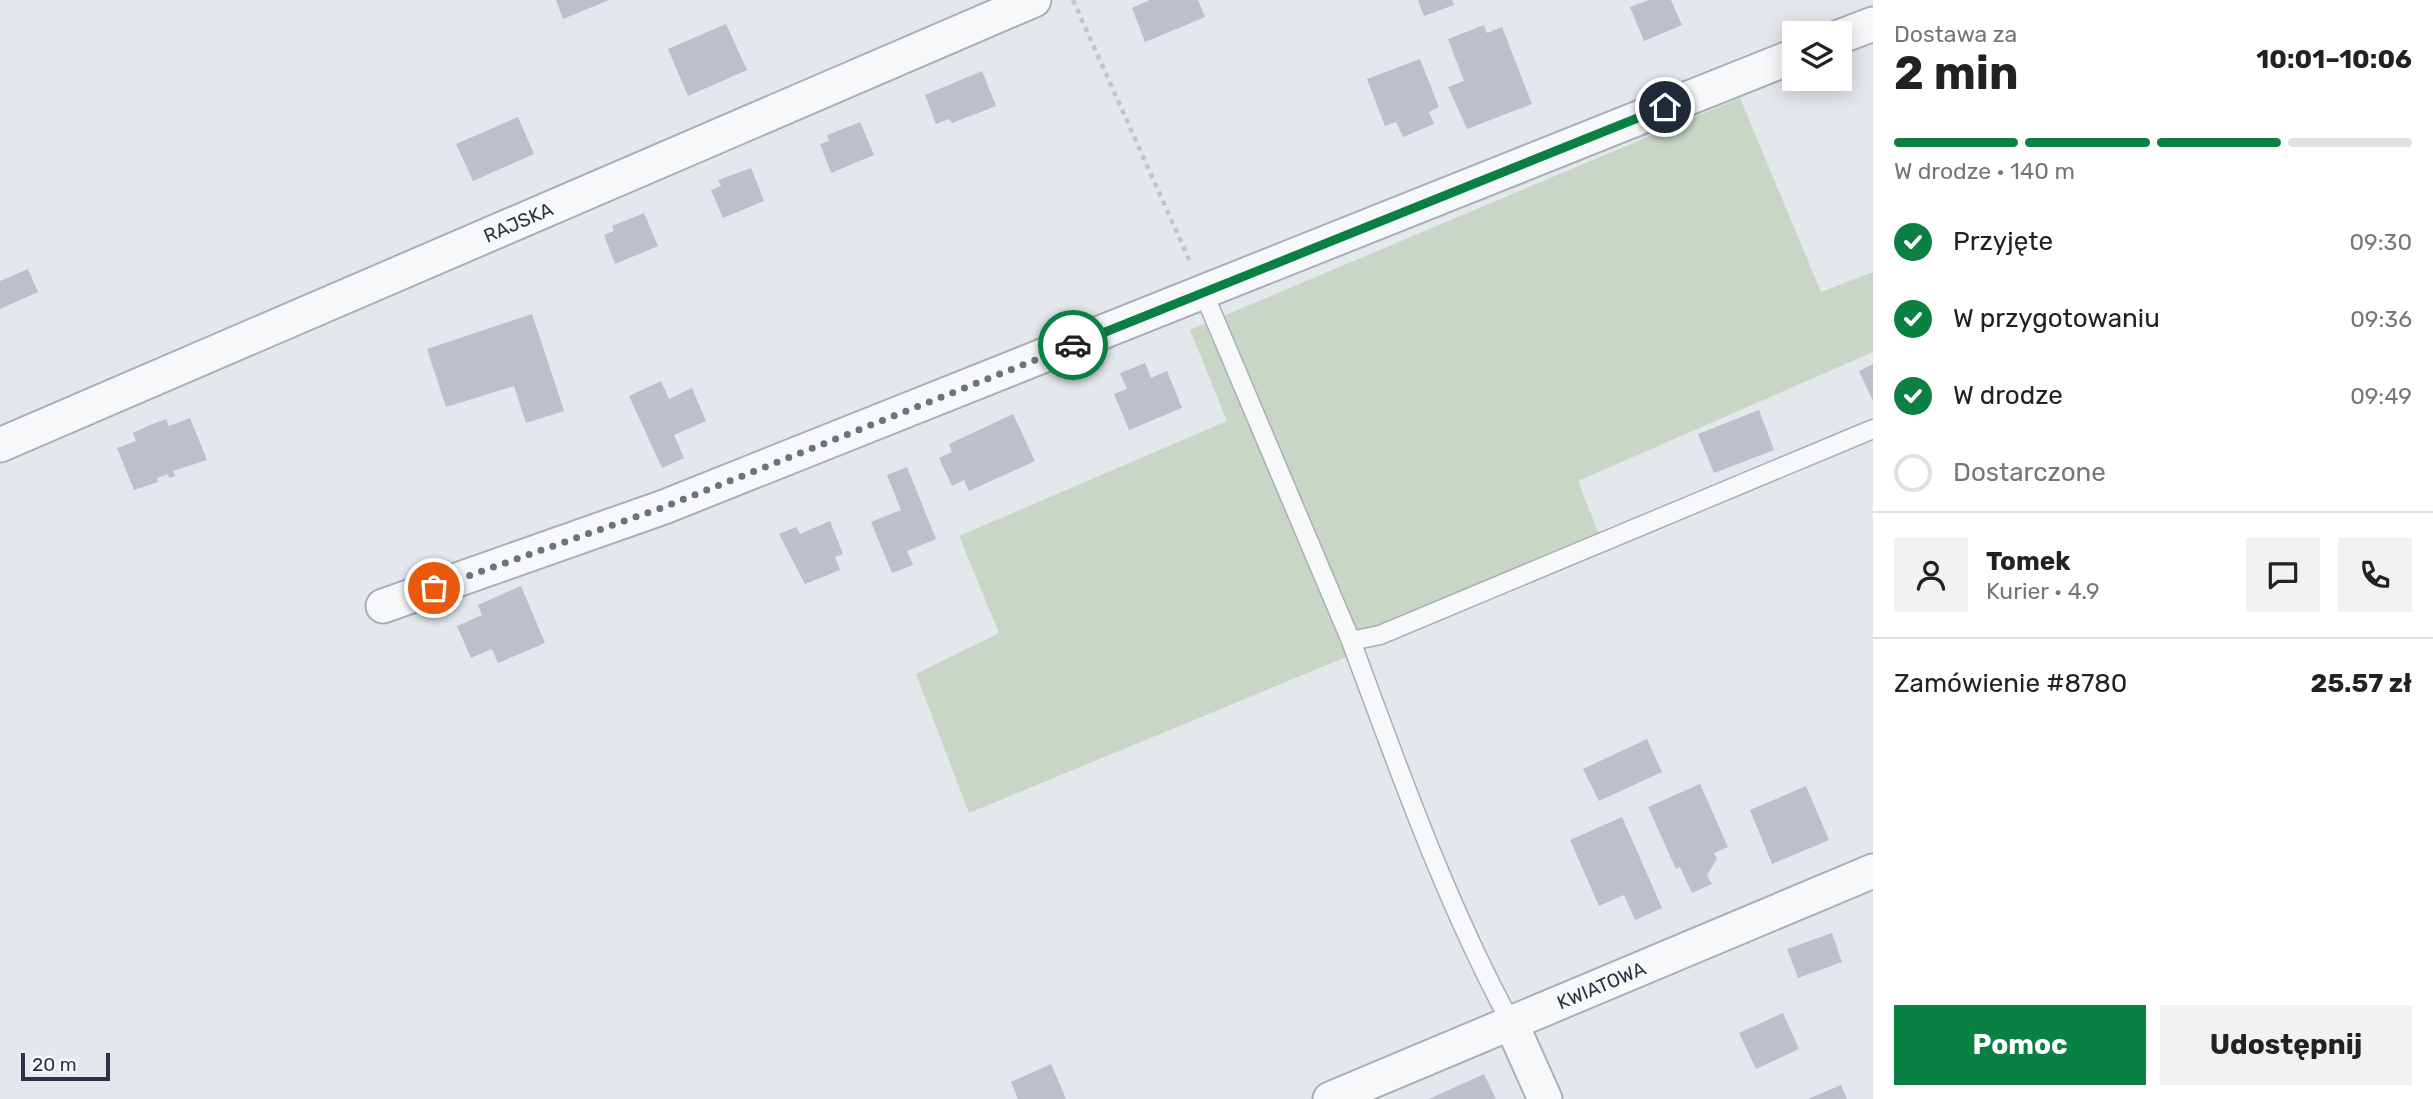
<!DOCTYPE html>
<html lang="pl">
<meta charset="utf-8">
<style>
:root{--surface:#fff;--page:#f2f2f2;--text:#222;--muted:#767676;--line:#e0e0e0;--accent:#0b8043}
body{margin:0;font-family:Rubik,sans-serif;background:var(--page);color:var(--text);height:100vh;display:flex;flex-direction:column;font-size:26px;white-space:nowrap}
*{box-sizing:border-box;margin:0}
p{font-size:23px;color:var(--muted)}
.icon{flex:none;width:38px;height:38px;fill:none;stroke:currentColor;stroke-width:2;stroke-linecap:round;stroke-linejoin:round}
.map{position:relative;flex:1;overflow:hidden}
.sheet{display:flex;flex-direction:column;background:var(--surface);width:560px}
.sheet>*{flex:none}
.fabs{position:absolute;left:1782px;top:21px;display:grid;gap:14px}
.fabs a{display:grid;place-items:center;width:70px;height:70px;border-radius:0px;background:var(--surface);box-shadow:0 4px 18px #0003;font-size:35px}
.scale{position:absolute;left:21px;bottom:18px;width:89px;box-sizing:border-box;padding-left:7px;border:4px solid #2b3445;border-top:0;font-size:19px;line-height:24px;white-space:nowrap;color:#2b3445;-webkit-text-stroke:5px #f4f6f9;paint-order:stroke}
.pin{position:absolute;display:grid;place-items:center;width:60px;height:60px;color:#fff;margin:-30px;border:4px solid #fff;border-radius:50%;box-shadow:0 2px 7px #0007}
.courier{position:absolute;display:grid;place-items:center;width:70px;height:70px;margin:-35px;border:5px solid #0b8043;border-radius:50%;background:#fff;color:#222;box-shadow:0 2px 9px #0007}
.headline em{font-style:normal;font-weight:700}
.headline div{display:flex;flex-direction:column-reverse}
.headline{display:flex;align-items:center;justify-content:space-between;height:119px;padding:0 21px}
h1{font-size:46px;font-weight:700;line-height:52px}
.bar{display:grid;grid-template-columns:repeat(4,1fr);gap:10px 7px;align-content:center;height:84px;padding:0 21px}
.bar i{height:9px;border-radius:5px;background:var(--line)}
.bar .active{background:var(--accent)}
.bar p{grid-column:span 4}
.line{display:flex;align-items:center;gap:18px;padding:0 21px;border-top:2px solid var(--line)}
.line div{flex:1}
.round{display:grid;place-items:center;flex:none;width:74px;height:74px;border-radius:0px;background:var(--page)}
ol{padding:0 21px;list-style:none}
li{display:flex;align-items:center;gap:21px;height:77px}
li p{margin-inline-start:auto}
li .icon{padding:7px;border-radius:50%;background:var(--accent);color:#fff;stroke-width:4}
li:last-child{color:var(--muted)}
li i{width:38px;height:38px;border:4px solid var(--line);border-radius:50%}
.action{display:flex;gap:14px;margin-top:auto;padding:14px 21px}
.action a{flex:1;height:80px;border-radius:0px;background:var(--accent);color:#fff;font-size:28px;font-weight:700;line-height:80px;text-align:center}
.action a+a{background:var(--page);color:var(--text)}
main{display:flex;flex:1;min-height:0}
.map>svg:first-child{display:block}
.green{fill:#c9d6c5}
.building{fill:#bbc0ca}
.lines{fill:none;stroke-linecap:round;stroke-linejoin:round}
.service-casing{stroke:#a9aeb7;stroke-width:21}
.minor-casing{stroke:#a9aeb7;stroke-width:37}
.path{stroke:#c2c5cb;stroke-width:4.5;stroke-dasharray:5 5;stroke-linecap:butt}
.service{stroke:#f7f8fa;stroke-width:18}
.minor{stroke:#f7f8fa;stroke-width:33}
.done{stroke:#6c737f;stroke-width:7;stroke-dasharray:0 12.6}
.route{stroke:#0b8043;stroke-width:9}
.labels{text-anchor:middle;stroke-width:7;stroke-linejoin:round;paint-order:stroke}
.street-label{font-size:19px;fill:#2b3445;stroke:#f4f6f9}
</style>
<main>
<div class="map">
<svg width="1873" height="1099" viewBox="0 0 1873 1099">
<rect width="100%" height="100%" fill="#e4e7ec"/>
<path class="green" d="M1740 98 1821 292 1873 272V352L1578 481 1605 550 969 813 916 674 999 633 959 536 1227 421 1190 330Z"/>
<path class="building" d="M556 0H609L563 19Z
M1150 0H1198L1205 17 1145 42 1132 8Z
M1418 0H1452L1454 5 1424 16Z
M1649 0H1671L1682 25 1644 41 1630 7Z
M726 24 747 70 688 96 668 49Z
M1484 25 1487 33 1502 27 1532 104 1467 129 1448 87 1464 81 1448 39Z
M1420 59 1439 107 1429 112 1434 124 1403 137 1396 122 1385 126 1367 79Z
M982 71 996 106 952 123 949 119 936 124 925 95Z
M518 117 534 154 473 181 456 144Z
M860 122 874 155 831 173 820 144 829 141 827 135Z
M751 168 764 201 723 218 711 190 721 186 718 180Z
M644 213 658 246 615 264 604 235 614 231 612 226Z
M28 269 38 292 0 309V281Z
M532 314 564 411 526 423 514 386 446 407 427 349Z
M1145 363 1151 378 1167 371 1182 408 1129 430 1114 394 1127 389 1120 373Z
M1873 364V401L1859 371Z
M661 381 669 399 692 388 706 421 674 435 684 458 662 468 629 396Z
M1759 410 1774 450 1714 473 1698 434Z
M1013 414 1035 461 969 491 964 480 952 486 939 458 952 452 949 444Z
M190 418 207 460 173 471 175 476 169 478 168 474 157 478 158 482 134 490 117 448 136 441 133 433 150 425 166 419 169 426Z
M907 467 936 539 907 551 913 565 892 573 871 522 901 510 887 475Z
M830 521 843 554 835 557 840 570 805 584 779 534 796 527 800 534Z
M521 586 545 643 498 663 492 649 471 658 457 626 482 615 478 605Z
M1647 739 1662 772 1599 801 1583 769Z
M1700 784 1728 847 1714 853 1717 859 1707 875 1712 884 1692 893 1680 867 1676 869 1648 807Z
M1806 786 1829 840 1772 864 1750 810Z
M1622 817 1662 908 1635 920 1624 895 1599 906 1570 840Z
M1832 933 1842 962 1798 978 1787 949Z
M1783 1013 1799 1049 1756 1069 1739 1033Z
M1051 1064 1066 1099H1018L1011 1082Z
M1484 1074 1496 1099H1429Z
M1841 1085 1847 1099H1808Z"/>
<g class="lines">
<g class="service-casing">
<path id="service" d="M1204 294 1351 641
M1511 1023C1445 901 1399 770 1351 641L1380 635 1873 429"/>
</g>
<g class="minor-casing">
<g id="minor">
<path d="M1839 37 1873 24"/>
<path id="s1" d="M0 445 1034 0"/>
<path d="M383 606 664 507 1794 56"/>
<path d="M1511 1023 1545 1099"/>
<path id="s2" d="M1330 1099 1873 871"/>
</g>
</g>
<path class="path" d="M1073 0 1191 264"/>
<use href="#service" class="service"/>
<use href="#minor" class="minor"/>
</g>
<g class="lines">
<path class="done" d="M434 588 664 507 1073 345"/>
<path class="route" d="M1073 345 1665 107"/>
</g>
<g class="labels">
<g class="street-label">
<text dy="7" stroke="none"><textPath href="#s1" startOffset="564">RAJSKA</textPath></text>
<text dy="7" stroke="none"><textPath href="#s2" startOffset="294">KWIATOWA</textPath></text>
</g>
</g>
</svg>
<div class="fabs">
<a><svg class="icon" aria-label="layers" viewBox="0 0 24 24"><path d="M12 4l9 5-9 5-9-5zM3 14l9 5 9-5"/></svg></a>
</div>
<div class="scale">20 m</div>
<div class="pin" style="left:434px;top:588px;background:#ea580c"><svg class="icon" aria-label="bag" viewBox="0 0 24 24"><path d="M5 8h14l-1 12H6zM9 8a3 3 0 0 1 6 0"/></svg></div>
<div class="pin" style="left:1665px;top:107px;background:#1f2937"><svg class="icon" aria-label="home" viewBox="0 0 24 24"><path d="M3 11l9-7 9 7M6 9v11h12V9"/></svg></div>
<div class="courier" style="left:1073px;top:345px"><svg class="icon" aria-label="car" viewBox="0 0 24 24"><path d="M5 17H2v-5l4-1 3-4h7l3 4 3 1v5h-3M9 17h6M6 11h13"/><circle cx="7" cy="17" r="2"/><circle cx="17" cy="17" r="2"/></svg></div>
</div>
<section class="sheet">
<div class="headline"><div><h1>2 min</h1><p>Dostawa za</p></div><em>10:01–10:06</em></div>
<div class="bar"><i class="active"></i><i class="active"></i><i class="active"></i><i></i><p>W drodze · 140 m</p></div>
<ol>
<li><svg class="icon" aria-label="check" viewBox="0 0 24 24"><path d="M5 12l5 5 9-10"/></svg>Przyjęte<p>09:30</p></li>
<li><svg class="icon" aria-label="check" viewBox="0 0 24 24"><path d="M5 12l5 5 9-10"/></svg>W przygotowaniu<p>09:36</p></li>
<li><svg class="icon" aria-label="check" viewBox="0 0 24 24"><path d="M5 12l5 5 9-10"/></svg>W drodze<p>09:49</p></li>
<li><i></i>Dostarczone</li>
</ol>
<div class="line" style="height:126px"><a class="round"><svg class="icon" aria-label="person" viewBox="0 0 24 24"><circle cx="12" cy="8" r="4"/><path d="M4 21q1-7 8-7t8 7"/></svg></a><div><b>Tomek</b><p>Kurier · 4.9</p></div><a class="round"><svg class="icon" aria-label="chat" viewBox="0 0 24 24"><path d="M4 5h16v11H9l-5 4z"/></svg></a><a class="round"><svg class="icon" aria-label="phone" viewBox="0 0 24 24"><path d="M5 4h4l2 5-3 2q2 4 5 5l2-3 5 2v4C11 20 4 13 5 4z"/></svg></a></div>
<div class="line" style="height:91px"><div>Zamówienie #8780</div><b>25.57 zł</b></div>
<div class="action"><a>Pomoc</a><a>Udostępnij</a></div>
</section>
</main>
